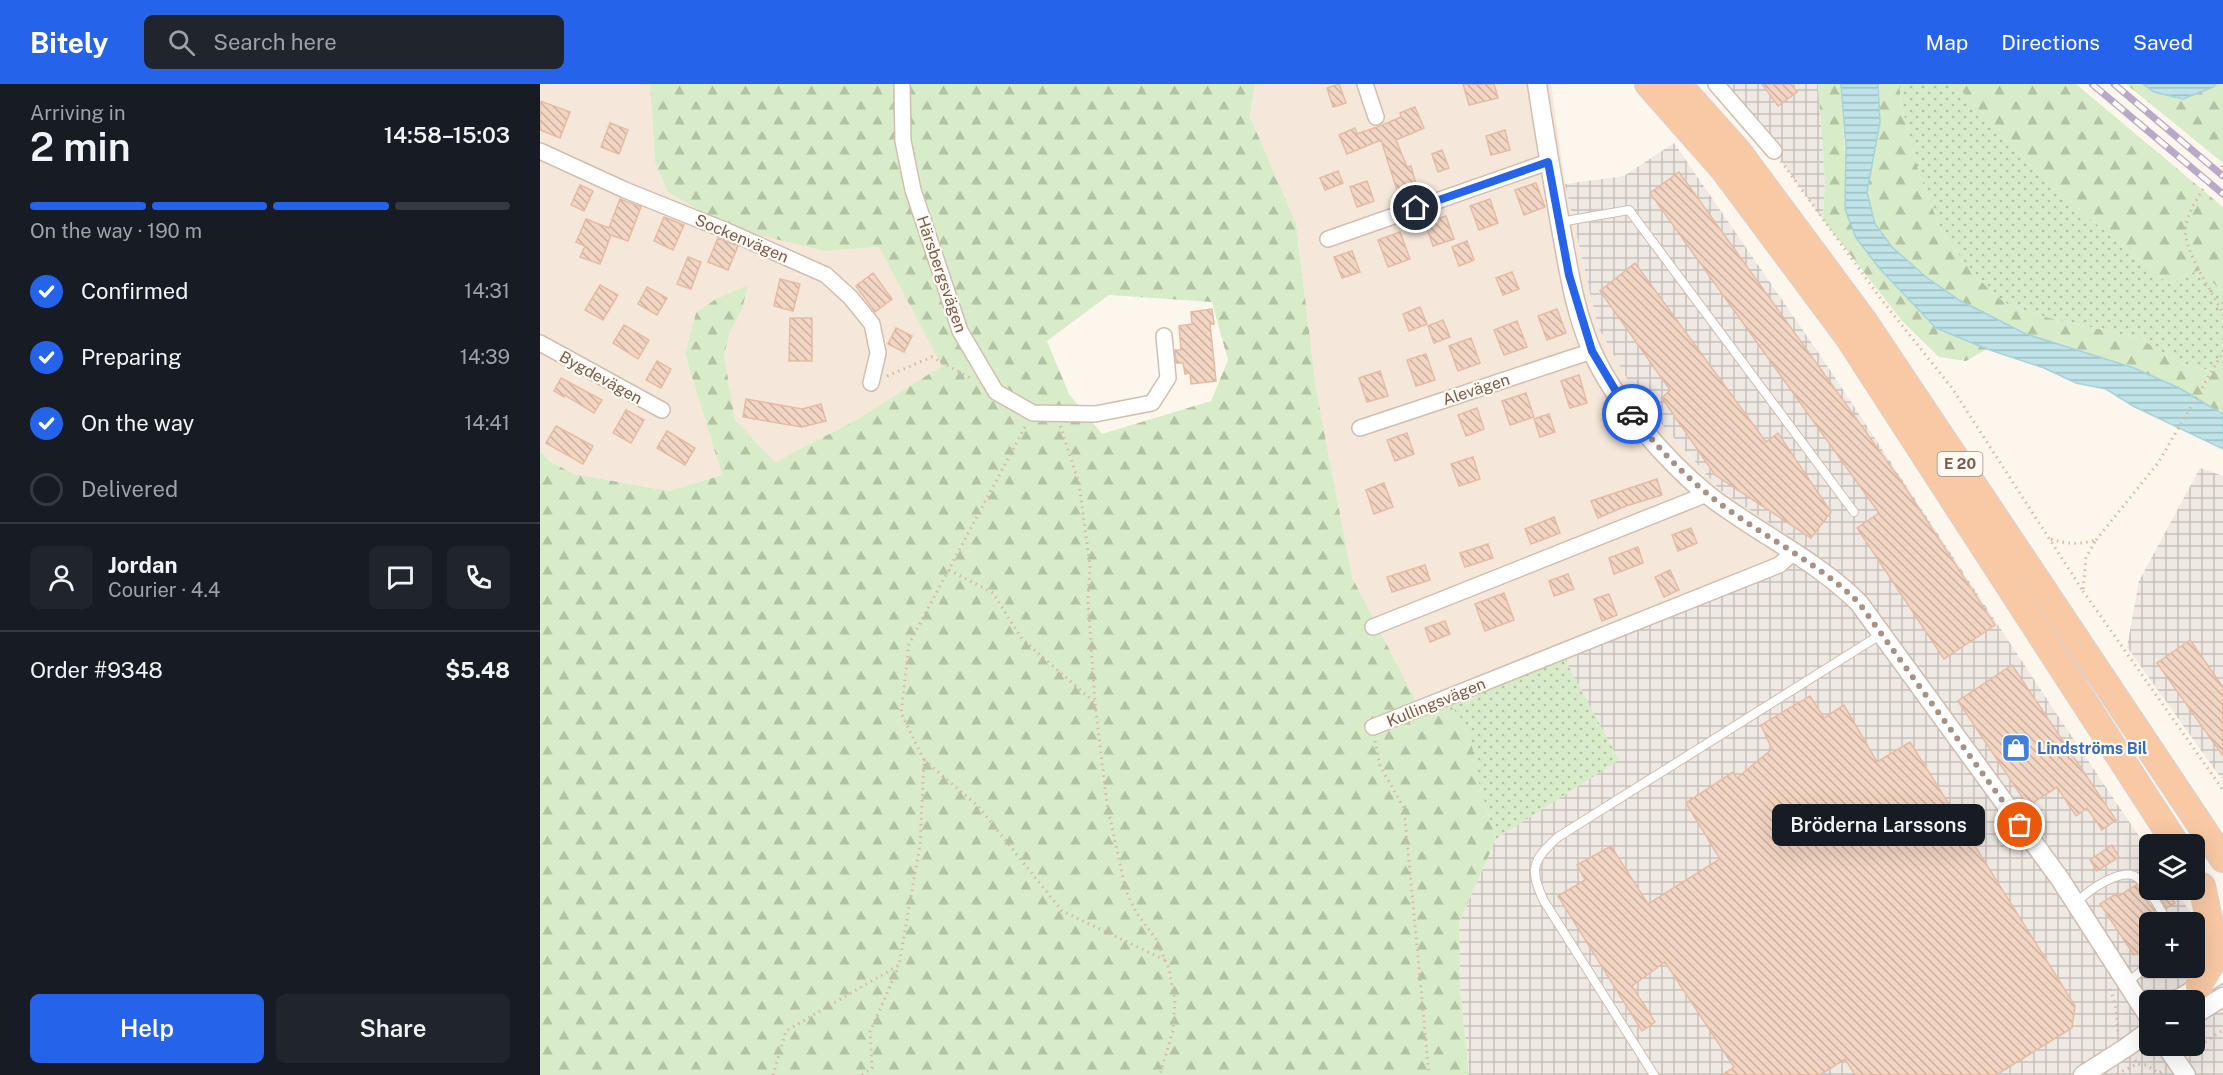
<!DOCTYPE html>
<meta charset="utf-8">
<style>
:root{--surface:#171b24;--page:#20242c;--text:#f1f3f6;--muted:#9ea1a6;--line:#363941;--accent:#2563eb}
body{margin:0;font-family:"Public Sans",sans-serif;background:var(--page);color:var(--text);height:100vh;display:flex;flex-direction:column;font-size:22px;white-space:nowrap}
*{box-sizing:border-box;margin:0}
p{font-size:20px;color:var(--muted)}
.icon{flex:none;width:33px;height:33px;fill:none;stroke:currentColor;stroke-width:2;stroke-linecap:round;stroke-linejoin:round}
.map{position:relative;flex:1;overflow:hidden}
.sheet{display:flex;flex-direction:column;background:var(--surface);width:540px}
.sheet>*{flex:none}
.fabs{position:absolute;left:1599px;top:750px;display:grid;gap:12px}
.fabs a{display:grid;place-items:center;width:66px;height:66px;border-radius:9px;background:var(--surface);box-shadow:0 6px 24px #0002;font-size:30px}
.pin{position:absolute;display:grid;place-items:center;width:51px;height:51px;color:#fff;margin:-26px;border:3px solid #fff;border-radius:50%;box-shadow:0 2px 6px #0007}
.courier{position:absolute;display:grid;place-items:center;width:60px;height:60px;margin:-30px;border:4px solid #2563eb;border-radius:50%;background:#fff;color:#222;box-shadow:0 2px 8px #0007}
.bubble{position:absolute;height:42px;border-radius:9px;background:var(--surface);box-shadow:0 6px 24px #0002;font-size:20px;font-weight:600;line-height:42px;text-align:center}
.headline em{font-style:normal;font-weight:600}
.headline div{display:flex;flex-direction:column-reverse}
.headline{display:flex;align-items:center;justify-content:space-between;height:102px;padding:0 30px}
h1{font-size:39px;font-weight:600;line-height:45px}
.bar{display:grid;grid-template-columns:repeat(4,1fr);gap:9px 6px;align-content:center;height:72px;padding:0 30px}
.bar i{height:8px;border-radius:4px;background:var(--line)}
.bar .current{background:var(--accent)}
.bar p{grid-column:span 4}
.line{display:flex;align-items:center;gap:15px;padding:0 30px;border-top:2px solid var(--line)}
.line div{flex:1}
.round{display:grid;place-items:center;flex:none;width:63px;height:63px;border-radius:9px;background:var(--page)}
ol{padding:0 30px;list-style:none}
li{display:flex;align-items:center;gap:18px;height:66px}
li p{margin-inline-start:auto}
li .icon{padding:6px;border-radius:50%;background:var(--accent);color:#fff;stroke-width:4}
li:last-child{color:var(--muted)}
li i{width:33px;height:33px;border:3px solid var(--line);border-radius:50%}
.button{display:flex;gap:12px;margin-top:auto;padding:12px 30px}
.button a{flex:1;height:69px;border-radius:9px;background:var(--accent);color:#fff;font-size:24px;font-weight:600;line-height:69px;text-align:center}
.button a+a{background:var(--page);color:var(--text)}
header{display:flex;align-items:center;gap:36px;box-sizing:border-box;height:84px;padding:0 30px;background:var(--accent);color:#fff}
header strong{font-size:28px}
nav{display:flex;gap:33px;margin-inline-start:auto;font-size:21px}
.search{width:420px;height:54px;background:var(--page);display:flex;align-items:center;gap:15px;box-sizing:border-box;padding:0 21px;border-radius:9px;color:var(--muted);font-size:22px}
main{display:flex;flex:1;min-height:0}
.map>svg:first-child{display:block}
.residential{fill:#f5e8da}
.industrial{fill:url(#industrial-grid);fill-rule:evenodd}
.grass{fill:url(#grass-dots)}
.forest{fill:url(#forest-firs);fill-rule:evenodd}
.water{fill:url(#water-rules);stroke:#a5d3da;stroke-width:1.5}
.building{fill:url(#building-back-hatch);stroke:#e6bba3;stroke-width:1.5}
.lines{fill:none;stroke-linecap:round;stroke-linejoin:round}
.service-casing{stroke:#d1beb0;stroke-width:10}
.minor-casing{stroke:#d1beb0;stroke-width:18}
.tertiary-casing{stroke:#d1beb0;stroke-width:21}
.trunk-casing{stroke:#dad1cd;stroke-width:28}
.path{stroke:#d9b8a5;stroke-width:3;stroke-dasharray:1.5 4.5;stroke-linecap:butt}
.service{stroke:#fff;stroke-width:8}
.minor{stroke:#fff;stroke-width:15}
.tertiary{stroke:#fff;stroke-width:18}
.trunk{stroke:#f9c8a4;stroke-width:26}
.rail-casing{stroke:#b9a8c9;stroke-width:7}
.rail{stroke:#fffaf3;stroke-width:4.5;stroke-dasharray:14;stroke-linecap:butt}
.done{stroke:#a89285;stroke-width:6;stroke-dasharray:0 10.8}
.route{stroke:#2563eb;stroke-width:8}
.labels{text-anchor:middle;stroke-width:4.5;stroke-linejoin:round;paint-order:stroke}
.shield{fill:#fffaf3;stroke:#a28b7f;stroke-width:1.5}
.shield-label{font-size:15px;font-weight:bold;fill:#7a5c4d}
.street-label{font-size:16px;fill:#7a5c4d;stroke:#fffaf3}
.shop-label{font-size:16px;font-weight:bold;fill:#366cbe;stroke:#fffaf3;text-anchor:start}
</style>
<header>
<strong>Bitely</strong>
<div class="search"><svg class="icon" aria-label="search" viewBox="0 0 24 24"><circle cx="10" cy="10" r="6"/><path d="M15 15l6 6"/></svg>Search here</div>
<nav><a>Map</a><a>Directions</a><a>Saved</a></nav>
</header>
<main>
<section class="sheet">
<div class="headline"><div><h1>2 min</h1><p>Arriving in</p></div><em>14:58–15:03</em></div>
<div class="bar"><i class="current"></i><i class="current"></i><i class="current"></i><i></i><p>On the way · 190 m</p></div>
<ol>
<li><svg class="icon" aria-label="check" viewBox="0 0 24 24"><path d="M5 12l5 5 9-10"/></svg>Confirmed<p>14:31</p></li>
<li><svg class="icon" aria-label="check" viewBox="0 0 24 24"><path d="M5 12l5 5 9-10"/></svg>Preparing<p>14:39</p></li>
<li><svg class="icon" aria-label="check" viewBox="0 0 24 24"><path d="M5 12l5 5 9-10"/></svg>On the way<p>14:41</p></li>
<li><i></i>Delivered</li>
</ol>
<div class="line" style="height:108px"><a class="round"><svg class="icon" aria-label="person" viewBox="0 0 24 24"><circle cx="12" cy="8" r="4"/><path d="M4 21q1-7 8-7t8 7"/></svg></a><div><b>Jordan</b><p>Courier · 4.4</p></div><a class="round"><svg class="icon" aria-label="chat" viewBox="0 0 24 24"><path d="M4 5h16v11H9l-5 4z"/></svg></a><a class="round"><svg class="icon" aria-label="phone" viewBox="0 0 24 24"><path d="M5 4h4l2 5-3 2q2 4 5 5l2-3 5 2v4C11 20 4 13 5 4z"/></svg></a></div>
<div class="line" style="height:78px"><div>Order #9348</div><b>$5.48</b></div>
<div class="button"><a>Help</a><a>Share</a></div>
</section>
<div class="map">
<svg width="1683" height="991" viewBox="0 0 1683 991">
<defs>
<pattern id="industrial-grid" width="8" height="8" patternUnits="userSpaceOnUse" patternTransform="scale(1.5)"><rect width="8" height="8" fill="#efe9e4"/><path d="M0 4h8M4 0v8" fill="none" stroke="#c7c0bb"/></pattern>
<pattern id="grass-dots" width="8" height="8" patternUnits="userSpaceOnUse" patternTransform="scale(1.5)"><rect width="8" height="8" fill="#d8ecc9"/><path d="M2 2h.1M6 6h.1" fill="none" stroke="#b4c2a5" stroke-width="1.8" stroke-linecap="round"/></pattern>
<pattern id="forest-firs" width="22" height="20" patternUnits="userSpaceOnUse" patternTransform="scale(1.5)"><rect width="22" height="20" fill="#d8ecc9"/><path d="M5 1l3.5 6h-7zM16 11l3.5 6h-7z" fill="#b4c2a5"/></pattern>
<pattern id="water-rules" width="6" height="5" patternUnits="userSpaceOnUse" patternTransform="scale(1.5)"><rect width="6" height="5" fill="#bfe3e8"/><path d="M0 2.5h6" fill="none" stroke="#a0bbbe"/></pattern>
<pattern id="building-back-hatch" width="6" height="6" patternUnits="userSpaceOnUse" patternTransform="scale(1.5)"><rect width="6" height="6" fill="#f3d5c3"/><path d="M-1 5l2 2M0 0l6 6M5-1l2 2" fill="none" stroke="#cab0a1"/></pattern>
</defs>
<rect width="100%" height="100%" fill="#fdf6ec"/>
<path class="residential" d="M0 0H110L115 78 285 167 339 163 403 282 316 336 235 378 195 336 184 271 190 248 202 225 207 201 145 270 182 391 129 407 34 390 11 378 0 368Z
M715 0H1011L1025 100 1058 243 1147 370 1179 405 1265 461 1233 486 879 623 812 493 776 305 756 139 710 33Z"/>
<path class="industrial" d="M1187 0H1278L1285 96 1283 136Z
M1134 59 1282 274 1524 641 1609 767 1610 806H1635L1683 876V991H929L920 904 919 839 956 755 1078 676 1023 572 1233 486 1264 462 1179 405 1097 312 1058 243 1025 100 1084 92ZM1610 838H1654V884H1610ZM1610 916H1654V962H1610Z
M1660 384 1683 392V697L1587 563 1599 497Z"/>
<path class="grass" d="M1359 0H1415L1508 100 1629 200 1645 191 1660 186 1683 208V279L1669 286 1644 281 1599 254 1505 233 1465 219 1437 194 1402 149 1379 89 1362 24Z
M1023 572 1079 676 956 755 940 703 908 619Z"/>
<path class="forest" d="M110 0H715L710 33 756 139 776 305 812 493 879 623 908 619 928 642 940 703 956 755 919 839 920 904 929 991H0V368L11 378 34 390 129 407 182 391 145 270 156 229 176 215 208 201 202 225 190 248 184 271 195 336 235 378 316 336 402 282 339 163 285 167 190 144 128 108 115 78ZM569 211 672 218 688 276 671 317 562 350 529 310 507 257Z
M1278 0H1301L1306 92 1340 185 1396 244 1447 265 1426 277 1399 273 1363 238 1283 136 1285 96Z
M1338 0H1359L1362 24 1379 89 1402 149 1437 194 1465 219 1505 233 1599 254 1644 281 1669 286 1683 279V330L1639 304 1594 284 1486 250 1419 216 1386 193 1352 163 1335 140 1327 108 1333 75Z
M1415 0H1536L1683 123V208L1660 186 1645 191 1629 200 1508 100Z
M1586 0H1603L1614 8 1673 3 1676 0H1683V79Z"/>
<path class="water" d="M1301 0H1338L1340 38 1327 108 1335 140 1352 163 1386 193 1419 216 1486 250 1594 284 1639 304 1683 330V365L1593 322 1566 305 1536 299 1504 284 1447 265 1396 244 1340 185 1316 154 1305 125 1306 64Z
M1603 0H1676L1673 3 1643 15 1614 8Z"/>
<path class="building" d="M799 0 806 19 793 23 787 4Z
M923 0H954L958 14 929 21Z
M1222 0H1251L1257 8 1238 22Z
M0 17 30 28 20 54 0 46Z
M875 23 884 44 856 56 867 83 871 82 877 104 858 109 841 56 807 70 799 51 815 44 817 50 840 42 861 33 860 29Z
M70 39 88 46 79 70 61 63Z
M965 46 970 66 951 71 946 52Z
M902 66 909 84 898 88 892 70Z
M798 87 803 99 785 106 780 94Z
M1139 88 1359 394 1455 541 1404 575 1317 444 1339 429 1110 109Z
M827 97 834 117 817 123 810 103Z
M996 99 1005 123 984 131 975 106Z
M40 101 53 107 44 127 31 121Z
M80 115 101 123 88 157 71 151 60 180 40 173 45 162 36 158 46 135 69 144Z
M950 115 958 139 939 146 930 122Z
M906 132 914 155 893 162 885 139Z
M124 133 144 141 133 166 114 157Z
M860 148 870 175 848 183 838 156Z
M178 154 198 162 188 186 168 178Z
M927 157 934 176 919 182 912 163Z
M812 167 820 188 802 194 794 173Z
M148 173 161 178 151 205 137 200Z
M1095 179 1226 358 1238 349 1291 428 1271 454 1175 391 1122 314 1130 306 1060 207Z
M972 188 979 205 963 211 956 194Z
M333 189 352 215 335 228 316 202Z
M240 195 260 200 253 227 234 222Z
M60 201 78 211 63 236 45 226Z
M107 203 127 214 117 231 98 220Z
M880 223 887 240 869 247 863 230Z
M672 225 674 240H670L676 297 651 300 650 289 645 290 643 279H636L635 266H641L639 242 652 240 651 228Z
M1017 225 1026 249 1007 256 998 232Z
M250 234H272V277H249Z
M903 236 910 253 894 259 888 242Z
M977 237 987 263 964 271 954 246Z
M84 241 109 256 98 275 73 259Z
M356 244 372 252 364 268 348 260Z
M931 254 940 279 918 287 909 262Z
M886 270 895 296 876 302 867 276Z
M117 277 131 285 121 304 106 296Z
M840 287 848 312 827 318 819 294Z
M1039 291 1047 319 1030 324 1021 297Z
M21 294 62 316 54 329 25 311 24 313 14 307Z
M986 309 994 333 970 341 962 317Z
M206 315 262 325 281 320 286 337 262 343 203 333Z
M937 324 944 345 926 352 918 331Z
M86 326 104 336 91 359 73 349Z
M1009 330 1015 348 1000 353 994 335Z
M16 342 53 362 43 380 6 359Z
M127 347 155 364 145 381 117 364Z
M867 349 874 370 855 377 847 356Z
M933 373 940 395 919 402 911 380Z
M1117 395 1122 411 1086 422 1058 434 1051 417Z
M844 399 853 423 834 430 826 406Z
M1014 433 1020 449 991 460 985 445Z
M1151 444 1157 459 1138 467 1132 451Z
M948 460 953 474 925 483 920 469Z
M1098 463 1103 479 1074 490 1069 474Z
M885 481 890 496 852 508 847 493Z
M1130 486 1139 506 1124 513 1115 493Z
M1028 490 1034 505 1014 512 1009 497Z
M964 509 974 536 945 547 935 520Z
M1069 510 1077 531 1062 537 1054 515Z
M905 537 910 550 890 558 885 544Z
M1650 556 1683 603V672L1617 579Z
M1472 581 1576 736 1562 746 1547 724 1536 732 1517 703 1488 722 1418 617Z
M1270 612 1284 634 1304 621 1337 678 1370 658 1535 922 1532 944 1456 991H1315L1305 975 1280 991H1182L1194 983 1125 878 1092 902 1115 938 1102 947 1018 812 1045 796 1037 781 1071 762 1108 820 1180 775 1146 719 1193 688 1197 694 1232 665 1221 641Z
M1572 761 1579 773 1557 787 1550 776Z
M1596 801 1617 831 1599 842 1610 861 1594 871 1560 820 1577 809 1579 812Z
M1615 806H1626L1635 819 1627 824Z"/>
<g class="lines">
<g class="service-casing">
<path id="service" d="M1020 138 1089 126 1314 428
M1537 818C1548 807 1584 780 1599 795 1610 806 1620 825 1628 838
M1588 898 1610 880
M1114 991 1004 817C989 786 992 776 1018 753L1340 551"/>
</g>
<g class="minor-casing">
<path id="minor" d="M362 0 363 57 373 106 420 247 456 308 493 329 555 330 612 319 628 294 624 252
M825 0 836 33
M1176 0 1234 67
M0 67 85 106 187 147 286 191 311 214 332 240 338 269 331 299
M788 155 1008 78
M0 259 122 326
M820 344 1052 267
M833 543 1167 410
M833 643 1239 481 1253 469"/>
</g>
<g class="tertiary-casing">
<path id="tertiary" d="M997 0C1004 46 1012 93 1020 139 1028 182 1034 226 1052 267 1074 317 1125 376 1168 411 1217 449 1275 475 1319 519L1520 795 1610 935
M1637 916 1683 888
M1654 931 1683 913
M1626 962 1646 991
M1543 991 1587 963 1610 946"/>
</g>
<g class="trunk-casing">
<path id="trunk" d="M1108 0 1183 85 1308 253 1636 760
M1138 0 1198 67 1324 237 1683 775
M1659 902 1674 877 1675 863 1662 802"/>
</g>
<path class="path" d="M1241 77 1341 215 1412 304 1543 507 1546 474 1556 456C1538 461 1527 460 1510 455
M1681 83 1683 80
M1663 105C1655 119 1643 136 1646 153 1649 174 1673 209 1683 230
M347 292 392 273 430 294
M520 342 539 399 550 482 548 516 555 619 567 721 586 807 596 828 616 855 625 876 629 885 635 917 633 946 620 991
M1556 456 1618 379 1683 268
M409 486 453 509 482 555 555 619
M1543 507 1683 706
M835 657 840 682 864 724 889 991
M384 676 438 722 522 827 625 876
M1570 905C1578 925 1576 931 1578 950
M1650 968 1683 946
M1595 976 1597 980 1606 981 1619 989 1624 985
M1577 990 1597 980
M233 991 246 947 359 881 380 761 384 676 361 629 369 560 486 341
M322 991 332 984 330 948 359 882"/>
<use href="#service" class="service"/>
<use href="#minor" class="minor"/>
<use href="#tertiary" class="tertiary"/>
<use href="#trunk" class="trunk"/>
<g class="rail-casing">
<path id="rail" d="M1552 0 1683 110
M1574 0 1683 92"/>
</g>
<use href="#rail" class="rail"/>
</g>
<g class="lines">
<path class="done" d="M1092 330C1120 368 1154 402 1193 429 1235 459 1282 482 1319 519L1480 741"/>
<path class="route" d="M876 124 1008 78 1029 191 1052 267 1077 309 1092 330"/>
</g>
<defs>
<g id="shop-square" transform="scale(1.5)"><rect x="-9" y="-9" width="18" height="18" rx="4" fill="#3f7fe0" stroke="#fffaf3"/><path d="M-5-2.5h2.3a2.7 3.5 0 0 1 5.4 0H5L5.5 6h-11ZM-1.5-2.5h3a1.5 2.3 0 0 0-3 0Z" fill="#fff"/></g>
</defs>
<g fill-rule="evenodd">
<use href="#shop-square" x="1476" y="664"/>
</g>
<g class="labels">
<rect class="shield" x="1397.5" y="368" width="45" height="24" rx="4.5"/>
<g class="shield-label">
<text x="1420" y="385">E 20</text>
</g>
<g class="street-label">
<text transform="translate(202 154) rotate(23)" y="6">Sockenvägen</text>
<text transform="translate(402 190) rotate(71)" y="6">Härsbergsvägen</text>
<text transform="translate(61 293) rotate(29)" y="6">Bygdevägen</text>
<text transform="translate(936 305) rotate(-18)" y="6">Alevägen</text>
<text transform="translate(896 618) rotate(-22)" y="6">Kullingsvägen</text>
</g>
<g class="shop-label">
<text x="1497" y="670">Lindströms Bil</text>
</g>
</g>
</svg>
<div class="fabs">
<a><svg class="icon" aria-label="layers" viewBox="0 0 24 24"><path d="M12 4l9 5-9 5-9-5zM3 14l9 5 9-5"/></svg></a>
<a>+</a>
<a>−</a>
</div>
<div class="pin" style="left:1480px;top:741px;background:#ea580c"><svg class="icon" aria-label="bag" viewBox="0 0 24 24"><path d="M5 8h14l-1 12H6zM9 8a3 3 0 0 1 6 0"/></svg></div>
<div class="pin" style="left:876px;top:124px;background:#1f2937"><svg class="icon" aria-label="home" viewBox="0 0 24 24"><path d="M3 11l9-7 9 7M6 9v11h12V9"/></svg></div>
<div class="courier" style="left:1092px;top:330px"><svg class="icon" aria-label="car" viewBox="0 0 24 24"><path d="M5 17H2v-5l4-1 3-4h7l3 4 3 1v5h-3M9 17h6M6 11h13"/><circle cx="7" cy="17" r="2"/><circle cx="17" cy="17" r="2"/></svg></div>
<div class="bubble" style="left:1232px;top:720px;width:213px">Bröderna Larssons</div>
</div>
</main>
